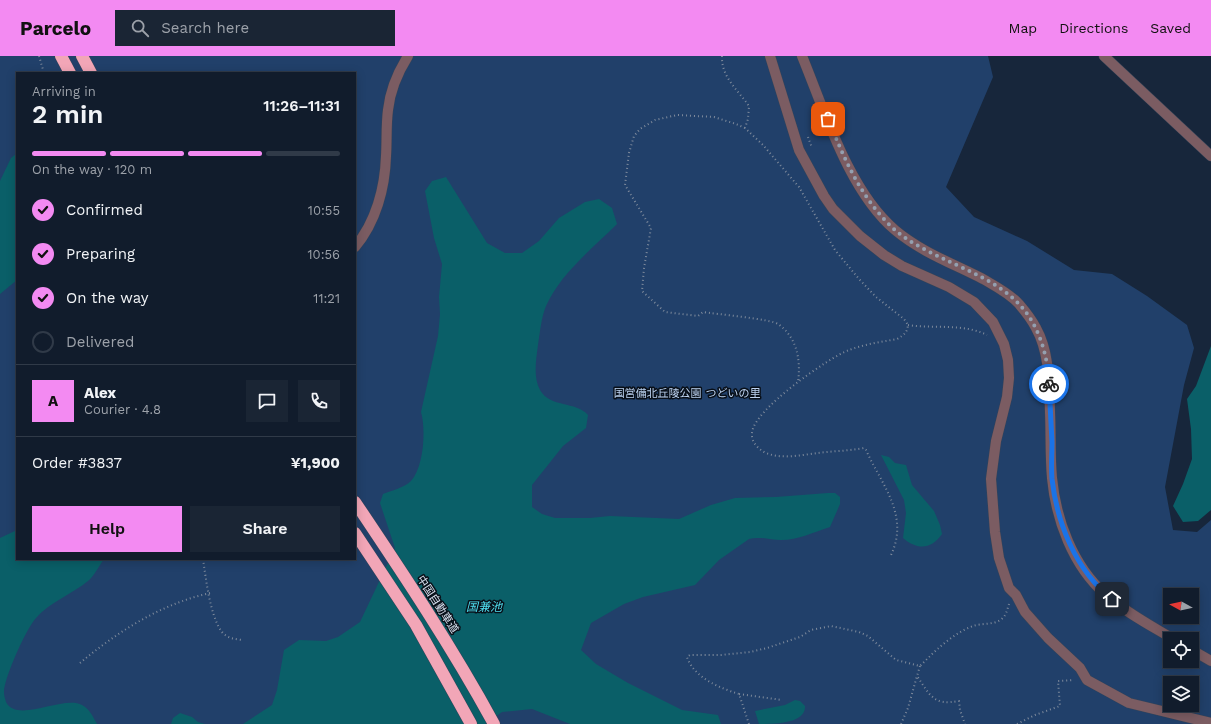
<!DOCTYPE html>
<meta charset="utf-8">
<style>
:root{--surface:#111c2c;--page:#1a2534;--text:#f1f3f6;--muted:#9ca1a9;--line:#303a48;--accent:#f38af2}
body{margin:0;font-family:"Work Sans","Noto Sans JP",sans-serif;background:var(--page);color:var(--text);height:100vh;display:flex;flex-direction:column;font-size:15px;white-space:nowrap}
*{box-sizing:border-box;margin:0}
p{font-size:13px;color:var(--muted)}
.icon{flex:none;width:22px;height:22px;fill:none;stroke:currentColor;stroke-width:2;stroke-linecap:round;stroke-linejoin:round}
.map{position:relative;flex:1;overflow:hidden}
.sheet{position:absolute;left:16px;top:16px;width:340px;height:488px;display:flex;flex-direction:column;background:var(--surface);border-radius:0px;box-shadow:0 2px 10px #0003,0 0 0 1px var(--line)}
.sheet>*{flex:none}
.needle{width:26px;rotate:278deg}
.buttons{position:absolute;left:1163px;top:532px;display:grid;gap:8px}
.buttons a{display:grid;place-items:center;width:36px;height:36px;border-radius:0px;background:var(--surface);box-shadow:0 2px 10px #0003,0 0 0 1px var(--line);font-size:20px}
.pin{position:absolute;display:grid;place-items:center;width:34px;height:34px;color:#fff;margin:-17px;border-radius:8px;box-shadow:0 2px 6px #0006}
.courier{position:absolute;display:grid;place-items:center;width:40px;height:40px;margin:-20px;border:3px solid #1a73e8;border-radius:50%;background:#fff;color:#222;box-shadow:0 1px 5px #0007}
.headline em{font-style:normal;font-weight:600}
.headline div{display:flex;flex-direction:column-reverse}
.headline{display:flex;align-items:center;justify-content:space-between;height:68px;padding:0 16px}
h1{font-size:26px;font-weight:600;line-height:30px}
.bar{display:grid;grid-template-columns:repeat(4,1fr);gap:6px 4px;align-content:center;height:48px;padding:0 16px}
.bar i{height:5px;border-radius:3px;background:var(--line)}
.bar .selected{background:var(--accent)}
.bar p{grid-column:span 4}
.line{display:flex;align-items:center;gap:10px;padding:0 16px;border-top:1px solid var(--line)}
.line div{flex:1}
.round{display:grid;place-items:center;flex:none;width:42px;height:42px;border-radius:0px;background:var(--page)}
ol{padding:0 16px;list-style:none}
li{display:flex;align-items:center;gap:12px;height:44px}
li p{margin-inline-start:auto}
li .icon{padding:4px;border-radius:50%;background:var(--accent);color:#111;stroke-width:4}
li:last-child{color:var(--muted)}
li i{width:22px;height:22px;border:2px solid var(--line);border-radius:50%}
.button{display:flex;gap:8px;margin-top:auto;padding:8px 16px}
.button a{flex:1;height:46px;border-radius:0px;background:var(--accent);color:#111;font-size:16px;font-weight:600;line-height:46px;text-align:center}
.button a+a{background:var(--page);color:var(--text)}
header{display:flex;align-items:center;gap:24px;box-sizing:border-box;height:56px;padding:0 20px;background:var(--accent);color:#111}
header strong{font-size:19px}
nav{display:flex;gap:22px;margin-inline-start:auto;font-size:14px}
.search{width:280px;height:36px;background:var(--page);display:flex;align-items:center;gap:10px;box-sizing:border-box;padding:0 14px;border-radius:0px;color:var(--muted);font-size:15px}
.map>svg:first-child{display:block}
.green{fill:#21406a;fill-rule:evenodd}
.water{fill:#0a5f68}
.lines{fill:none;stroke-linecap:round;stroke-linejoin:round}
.minor-casing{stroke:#364458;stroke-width:11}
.highway-casing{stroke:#364458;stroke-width:13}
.path{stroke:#7e8a9c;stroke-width:2;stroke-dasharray:1 3;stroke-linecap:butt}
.minor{stroke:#7b5c62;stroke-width:10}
.highway{stroke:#f2a6b7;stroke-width:12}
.done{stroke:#94a0b0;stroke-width:4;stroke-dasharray:0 7.2}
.route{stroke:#1a73e8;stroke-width:5}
.labels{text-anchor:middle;stroke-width:3;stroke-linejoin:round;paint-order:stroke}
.park-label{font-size:11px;fill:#bcd2f0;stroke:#080f18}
.street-label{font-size:11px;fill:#d7e1ef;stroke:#080f18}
.water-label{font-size:12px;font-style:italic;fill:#4fddee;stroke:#080f18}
</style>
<header>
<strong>Parcelo</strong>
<div class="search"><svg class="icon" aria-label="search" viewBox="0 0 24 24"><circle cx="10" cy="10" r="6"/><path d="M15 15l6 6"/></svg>Search here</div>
<nav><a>Map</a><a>Directions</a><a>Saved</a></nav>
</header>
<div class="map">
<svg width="1211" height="668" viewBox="0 0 1211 668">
<rect width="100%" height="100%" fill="#17263b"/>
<path class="green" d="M0 0H988L993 21 946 131 974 161 1027 185 1074 214 1112 218 1147 240 1187 269 1194 292 1184 329 1165 431 1173 474 1197 476 1211 464V668H0ZM17 17H355V503H17ZM1170 539H1192V561H1170ZM1170 583H1192V605H1170ZM1170 627H1192V649H1170Z"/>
<path class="water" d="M17 97V224L0 238V125L11 102Z
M446 121 487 187 505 197H522L539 185 559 162 585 146 599 143 612 152 617 168C592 193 561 217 546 250 541 262 540 277 538 289 536 304 533 321 540 334 550 352 576 345 588 359L586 372 563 390 532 429V451L542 458 555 462H590L610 460 679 463 711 449 735 442 776 441 828 437H835L840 441V448L830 471C814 476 798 484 781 484 770 484 759 480 749 483L719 504 695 529 643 541 624 548 591 567 581 594 596 608 628 627 682 654 718 659 721 668H570L532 653 502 656 485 668H243L272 649 277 634 284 594 299 584 326 585 338 581 360 566 395 492 380 447 383 438C391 435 405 431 411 425 424 411 426 373 421 356L438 280 440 258 439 241 442 208 434 182 425 135 432 125Z
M1211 290V454L1198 465 1183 466 1173 450 1183 428 1192 403 1191 373 1187 343 1196 330Z
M881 399 889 401 895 407 906 409 912 429 934 455 940 469 942 478C931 494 917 494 903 482L906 457 904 444Z
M17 474V503H104C99 510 94 520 88 525 72 538 50 546 36 562 27 571 3 624 4 637 4 639 5 643 6 646 17 668 63 639 82 649 90 653 93 661 97 668H0V482Z
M795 644 800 645 805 650C806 668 774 668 759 668L755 655 785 649Z
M180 657 192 661 198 666 205 668H171L173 662Z"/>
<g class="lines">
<g class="minor-casing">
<path id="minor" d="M770 0 799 94 824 140 833 153 860 180 884 199 902 210 949 231 974 246 993 266 1004 288 1008 304 1009 322 1007 341 996 385 991 423 995 476 999 502 1009 532 1016 539 1025 556 1048 582 1080 612 1087 624 1129 647 1211 667
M802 0C825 56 849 135 895 174 921 196 954 208 983 223 995 230 1009 237 1019 248 1025 255 1032 264 1036 272 1050 297 1049 329 1050 356 1051 378 1050 400 1052 422 1056 464 1073 510 1105 538 1125 556 1150 569 1173 583
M1104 0 1211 100
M355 191C376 166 385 132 386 100 387 85 386 69 388 54 390 35 398 16 408 0
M1192 594 1211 605"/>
</g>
<g class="highway-casing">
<path id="highway" d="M61 0 70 17
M82 0 91 17
M355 446C404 519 452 591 494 668
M355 477 416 569 471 668"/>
</g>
<path class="path" d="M39 0 44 17
M722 0C721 21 738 34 749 50L748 63 745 72 763 89 799 131 835 194 859 223 876 241 904 263 908 269C907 277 904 279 897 283 881 286 865 288 849 294 828 302 753 354 752 377 751 385 757 392 764 396 780 404 801 399 818 397 833 395 848 395 864 392L866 394C881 428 910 459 891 499
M745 72 736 68 714 61 677 59 655 64 640 73 634 80 629 97 625 129 651 172 644 212 642 235 665 256 698 260 703 256C715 258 771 263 778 268 797 281 801 304 798 326
M808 81 812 92
M908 269C934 273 963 267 987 279
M203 503C206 523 210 560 222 576 227 582 234 583 242 584
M80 607C117 576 161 548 210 537
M920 610 917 620C930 639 933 650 959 645L960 654 965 668
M739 638 782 644
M749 668 739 638C720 632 694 622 687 601L690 599H721L750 596 767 592 800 581 811 574 831 570 859 576 868 580 896 604 920 610C936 594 952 578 973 570 981 567 993 569 1000 564 1006 561 1007 554 1009 548
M901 668 908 652 917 620
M1017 668 1035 659 1060 650 1058 625 1074 624"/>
<use href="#minor" class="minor"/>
<use href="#highway" class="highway"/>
</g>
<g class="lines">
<path class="done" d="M828 63C845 104 861 143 895 174 909 186 927 195 944 203 969 215 999 227 1019 248 1039 269 1048 300 1049 328"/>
<path class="route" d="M1049 328C1050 347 1051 367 1052 386 1052 398 1051 411 1052 423 1057 467 1076 515 1112 543"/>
</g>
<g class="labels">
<g class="park-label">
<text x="687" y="341">国営備北丘陵公園 つどいの里</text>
</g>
<g class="street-label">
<text transform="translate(438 548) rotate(57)" y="4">中国自動車道</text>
</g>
<g class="water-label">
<text x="484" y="555">国兼池</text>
</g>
</g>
</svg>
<div class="buttons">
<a><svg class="needle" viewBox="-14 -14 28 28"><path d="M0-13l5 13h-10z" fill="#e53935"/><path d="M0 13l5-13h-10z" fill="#9ca1a9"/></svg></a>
<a><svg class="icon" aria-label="locate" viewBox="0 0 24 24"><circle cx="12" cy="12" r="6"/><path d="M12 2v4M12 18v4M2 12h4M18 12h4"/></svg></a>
<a><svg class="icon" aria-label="layers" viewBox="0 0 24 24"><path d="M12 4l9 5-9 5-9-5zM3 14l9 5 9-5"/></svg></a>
</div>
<div class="pin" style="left:828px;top:63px;background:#ea580c"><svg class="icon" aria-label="bag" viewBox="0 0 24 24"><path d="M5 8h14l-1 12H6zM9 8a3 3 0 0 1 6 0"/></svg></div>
<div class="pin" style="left:1112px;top:543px;background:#1f2937"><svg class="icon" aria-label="home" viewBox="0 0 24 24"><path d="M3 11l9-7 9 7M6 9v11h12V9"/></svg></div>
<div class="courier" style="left:1049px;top:328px"><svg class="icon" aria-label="bike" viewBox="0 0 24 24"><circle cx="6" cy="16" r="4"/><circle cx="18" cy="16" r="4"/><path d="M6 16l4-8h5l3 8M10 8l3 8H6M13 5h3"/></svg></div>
<section class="sheet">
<div class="headline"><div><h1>2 min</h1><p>Arriving in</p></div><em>11:26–11:31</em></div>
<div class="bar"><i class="selected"></i><i class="selected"></i><i class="selected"></i><i></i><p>On the way · 120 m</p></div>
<ol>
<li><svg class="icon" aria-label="check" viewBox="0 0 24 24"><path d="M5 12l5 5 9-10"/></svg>Confirmed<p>10:55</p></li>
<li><svg class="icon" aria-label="check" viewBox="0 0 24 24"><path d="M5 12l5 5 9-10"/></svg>Preparing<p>10:56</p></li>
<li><svg class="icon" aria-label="check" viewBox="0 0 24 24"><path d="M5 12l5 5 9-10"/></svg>On the way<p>11:21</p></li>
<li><i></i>Delivered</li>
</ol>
<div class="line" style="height:72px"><b class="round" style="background:var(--accent);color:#111">A</b><div><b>Alex</b><p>Courier · 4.8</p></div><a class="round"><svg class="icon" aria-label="chat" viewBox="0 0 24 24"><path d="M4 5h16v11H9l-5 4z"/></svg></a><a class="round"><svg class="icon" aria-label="phone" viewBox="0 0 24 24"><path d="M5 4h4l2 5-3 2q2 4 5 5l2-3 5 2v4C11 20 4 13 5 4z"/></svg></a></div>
<div class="line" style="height:52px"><div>Order #3837</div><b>¥1,900</b></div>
<div class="button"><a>Help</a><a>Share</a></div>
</section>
</div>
